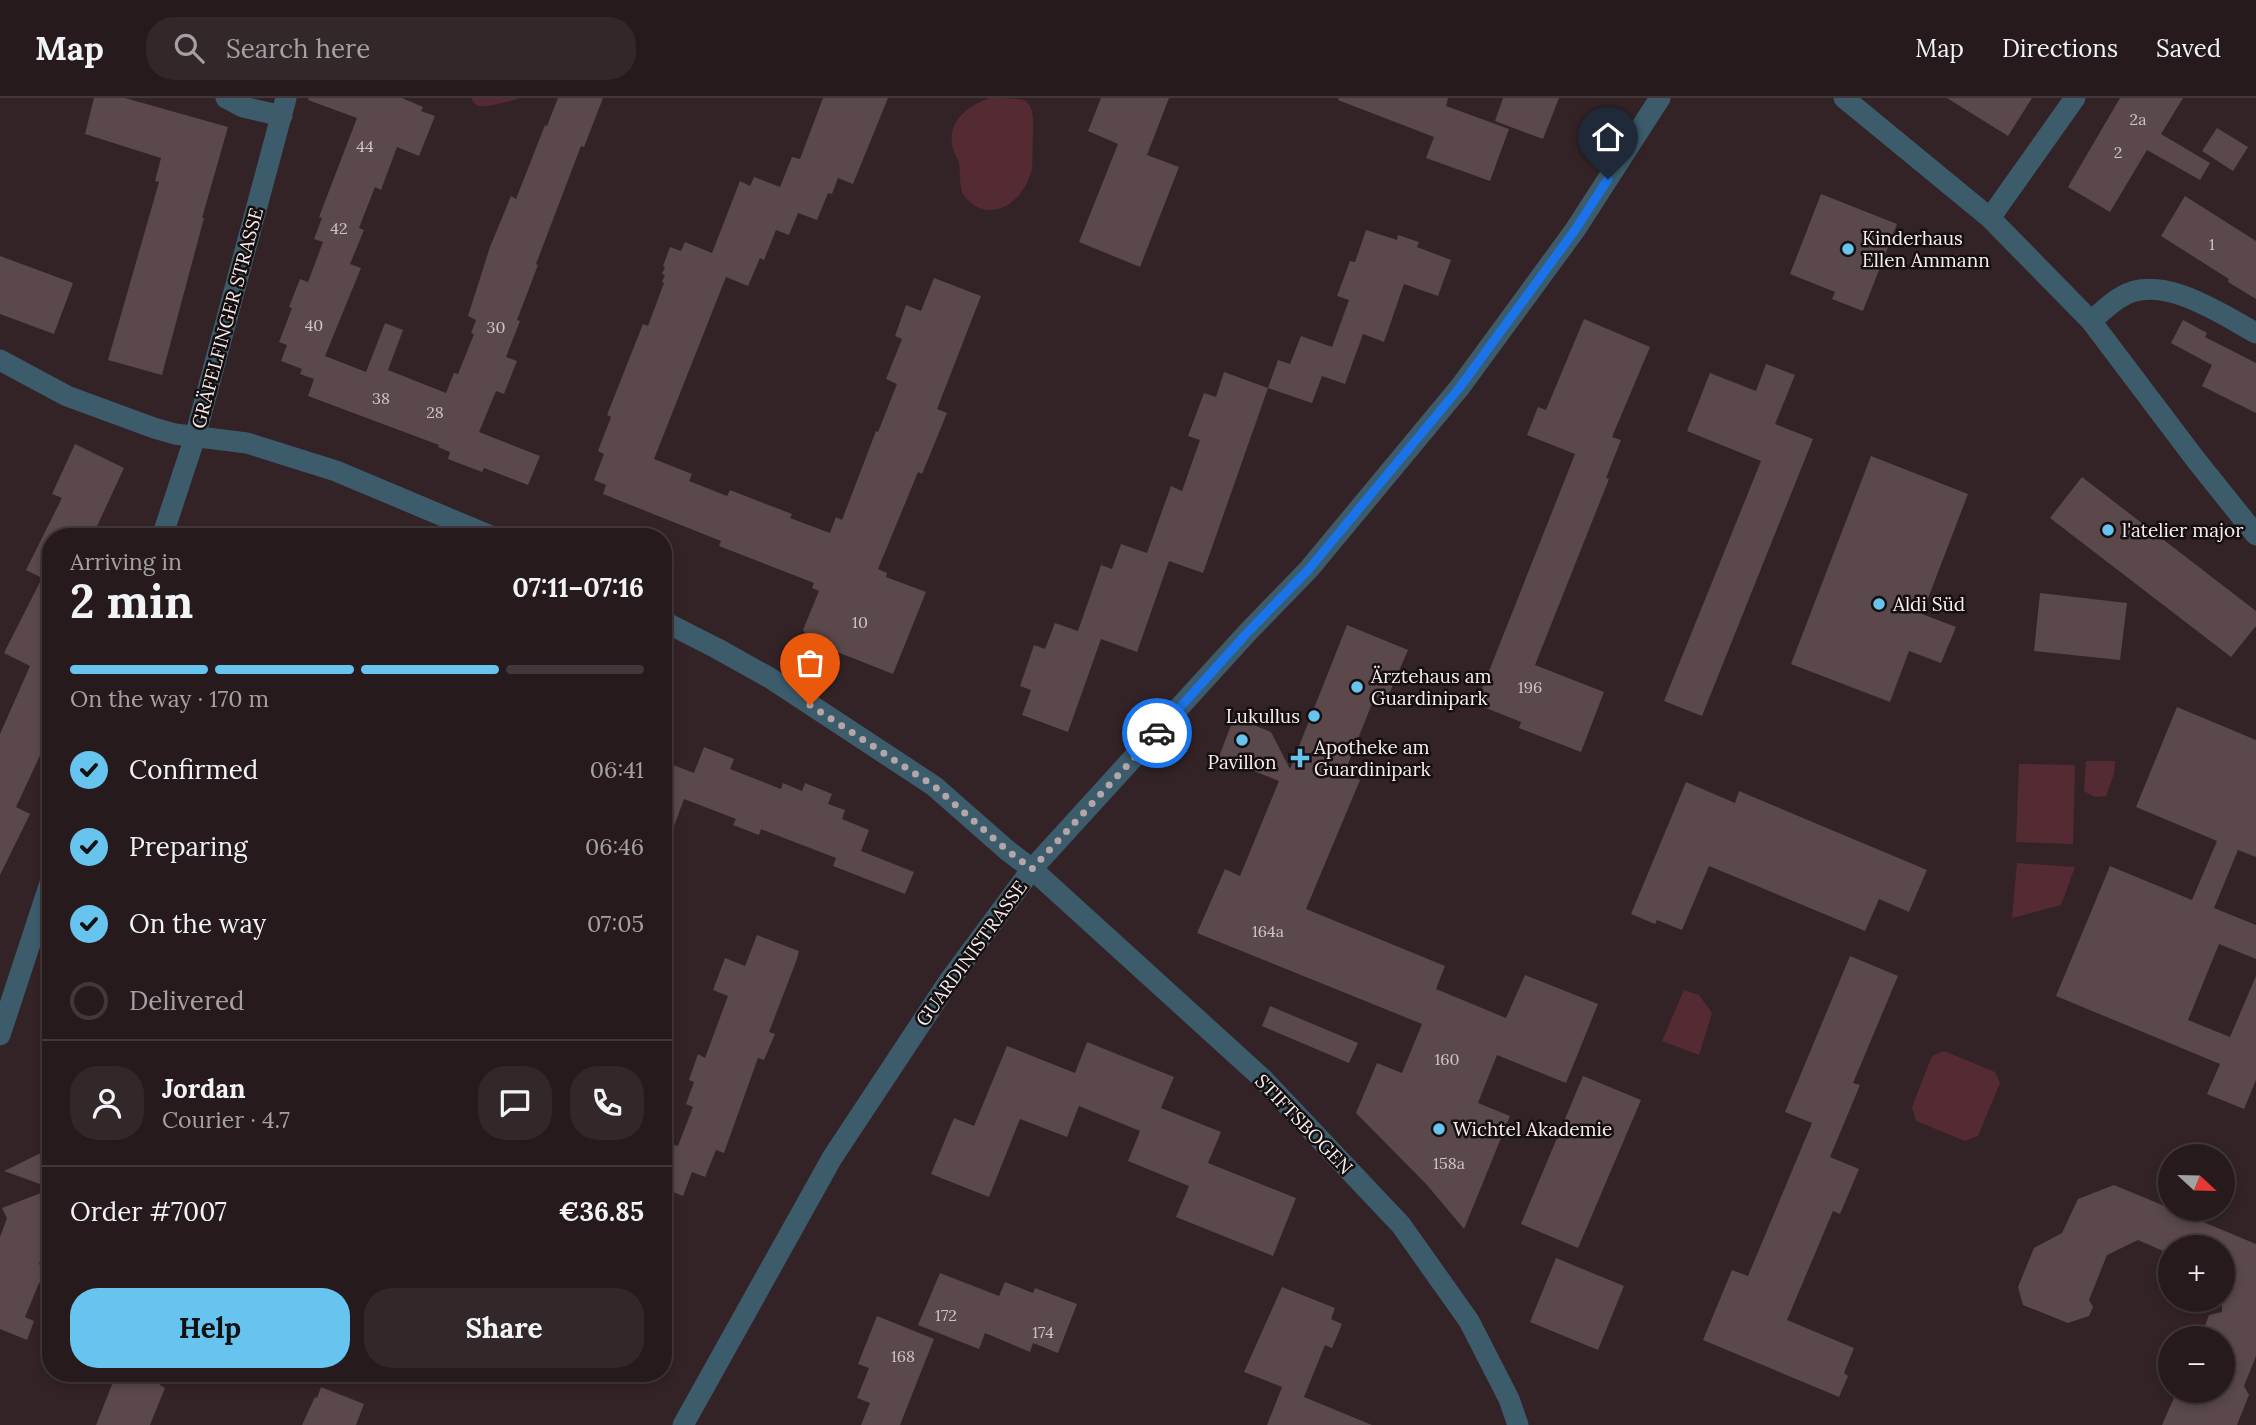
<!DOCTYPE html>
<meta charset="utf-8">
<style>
:root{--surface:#261a1c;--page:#322729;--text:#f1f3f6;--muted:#a4a1a3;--line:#42383b;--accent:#66c4ef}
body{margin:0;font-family:Lora,serif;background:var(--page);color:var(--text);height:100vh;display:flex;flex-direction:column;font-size:26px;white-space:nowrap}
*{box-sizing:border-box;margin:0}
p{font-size:23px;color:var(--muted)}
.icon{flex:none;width:38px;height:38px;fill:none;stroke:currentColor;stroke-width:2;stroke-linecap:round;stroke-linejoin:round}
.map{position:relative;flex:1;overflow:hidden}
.panel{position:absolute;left:42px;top:430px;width:630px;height:854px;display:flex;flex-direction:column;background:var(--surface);border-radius:28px;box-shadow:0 4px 10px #0003,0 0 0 2px var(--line)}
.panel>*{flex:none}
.needle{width:46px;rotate:112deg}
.buttons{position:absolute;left:2158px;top:1046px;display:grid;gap:14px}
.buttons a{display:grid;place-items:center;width:77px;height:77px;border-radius:50%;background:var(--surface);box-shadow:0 4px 10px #0003,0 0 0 2px var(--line);font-size:35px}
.pin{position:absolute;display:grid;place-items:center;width:60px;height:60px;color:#fff;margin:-72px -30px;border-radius:50% 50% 50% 0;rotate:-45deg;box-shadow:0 0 7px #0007}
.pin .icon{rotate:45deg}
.courier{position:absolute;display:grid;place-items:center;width:70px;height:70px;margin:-35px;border:5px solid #1a73e8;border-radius:50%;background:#fff;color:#222;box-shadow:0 2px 9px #0007}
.headline em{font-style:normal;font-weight:700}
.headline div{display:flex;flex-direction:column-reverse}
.headline{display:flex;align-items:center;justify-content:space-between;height:119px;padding:0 28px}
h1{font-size:46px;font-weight:700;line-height:52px}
.bar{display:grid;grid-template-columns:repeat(4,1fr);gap:10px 7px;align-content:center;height:84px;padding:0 28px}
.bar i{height:9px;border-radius:5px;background:var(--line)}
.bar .current{background:var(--accent)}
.bar p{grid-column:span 4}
.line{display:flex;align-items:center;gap:18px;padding:0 28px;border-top:2px solid var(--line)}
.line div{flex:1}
.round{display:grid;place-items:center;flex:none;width:74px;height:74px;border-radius:28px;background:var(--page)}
ol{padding:0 28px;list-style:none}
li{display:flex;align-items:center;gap:21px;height:77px}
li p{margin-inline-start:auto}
li .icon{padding:7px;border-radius:50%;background:var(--accent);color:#111;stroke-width:4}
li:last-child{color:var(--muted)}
li i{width:38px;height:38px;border:4px solid var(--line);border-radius:50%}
.action{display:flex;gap:14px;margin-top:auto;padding:14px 28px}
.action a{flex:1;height:80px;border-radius:28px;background:var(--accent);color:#111;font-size:28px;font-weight:700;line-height:80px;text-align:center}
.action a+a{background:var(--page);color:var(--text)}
header{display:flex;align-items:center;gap:42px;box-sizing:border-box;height:98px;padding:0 35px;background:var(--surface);border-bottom:2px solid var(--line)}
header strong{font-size:33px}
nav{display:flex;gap:38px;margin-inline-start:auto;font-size:24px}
.search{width:490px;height:63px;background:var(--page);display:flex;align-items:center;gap:18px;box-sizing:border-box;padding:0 24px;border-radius:28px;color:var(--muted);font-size:26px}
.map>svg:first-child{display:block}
.green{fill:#552b33}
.building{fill:#5a484b}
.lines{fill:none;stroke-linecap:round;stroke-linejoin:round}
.minor{stroke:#3c5c6c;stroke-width:21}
.done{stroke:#b2a6a8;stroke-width:7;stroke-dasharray:0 12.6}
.route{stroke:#1a73e8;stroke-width:9}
.poi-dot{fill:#66c4ef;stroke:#160f10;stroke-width:2.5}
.labels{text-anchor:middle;stroke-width:5;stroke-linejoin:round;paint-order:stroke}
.number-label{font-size:16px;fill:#d0c3c5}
.poi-label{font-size:19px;fill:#f7ecee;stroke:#160f10;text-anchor:start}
.street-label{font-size:19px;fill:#f7ecee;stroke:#160f10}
</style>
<header>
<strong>Map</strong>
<div class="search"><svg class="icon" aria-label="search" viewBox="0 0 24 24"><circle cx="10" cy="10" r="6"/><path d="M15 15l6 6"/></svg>Search here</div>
<nav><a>Map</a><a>Directions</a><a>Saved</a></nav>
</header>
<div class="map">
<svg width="2256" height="1327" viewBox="0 0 2256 1327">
<rect width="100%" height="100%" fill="#332326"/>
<path class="green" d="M471 0H520C515 2 483 10 479 8 475 7 473 3 471 0Z
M989 0C997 0 1021 0 1026 3 1035 12 1033 26 1033 38 1032 49 1033 60 1032 70 1026 101 993 128 967 101 958 93 961 77 959 66 958 59 952 53 952 46 949 21 969 8 989 0Z
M2086 663H2115L2114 676 2106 698 2094 699 2084 693Z
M2019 666 2075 667 2073 746 2016 744Z
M2017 765 2075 769 2061 807 2012 820Z
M1684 892 1699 897 1712 915 1699 957 1662 943Z
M1944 953 1995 974 2000 985 1978 1038 1965 1043 1916 1023 1912 1009 1932 958Z"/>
<path class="building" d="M94 0H125L228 29 202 120H204L162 277 108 262 159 84 155 83 161 60 85 36Z
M309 0H402L423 9 421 13 435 18 419 58 397 49 381 92 375 89 359 130 364 132 350 166 361 170 325 258 366 274 385 225 403 232 388 272 446 295 454 275 458 276 474 236 471 235 476 222 468 218 490 149 511 98 516 101 545 27 547 28 558 0H603L584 49 581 48 536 166 538 167 517 222 520 223 506 259 517 263 504 296 496 293 479 334 540 358 528 387 484 370 482 374 448 361 450 354 438 349 439 347 308 298 314 281 300 276 302 271 281 263 287 247 279 244 292 210 289 209 300 181 308 184 323 144 314 141 322 120 319 119 357 20 308 2Z
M823 0H888L853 86 838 80 832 96 828 95 817 122 798 115 789 137 776 132 764 162 760 160 748 188 726 179 654 361 692 376 689 383 727 398 730 392 792 416 790 420 830 435 836 419 842 422 876 333 878 334 897 286 886 281 902 241 895 238 906 207 921 213 934 180 981 198 937 311 947 315 922 376 918 374 878 471 887 475 886 479 926 494 893 576 812 544 803 532 819 493 812 490 814 485 719 448 721 443 603 396 606 387 594 382 604 356 598 353 611 319 607 317 643 226 648 228 664 185 662 184 665 177 662 176 665 169 663 168 670 149 681 153 685 144 712 155 740 83 750 88 754 79 780 89 792 59 800 61Z
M1101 0H1169L1147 57 1179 69 1140 169 1079 144 1118 46 1088 33Z
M1339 0H1448L1446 8 1509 31 1490 83 1426 60 1434 39 1338 2Z
M1503 0H1559L1543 41 1495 23Z
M1947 0H2032L2008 38Z
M2120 0H2183L2161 36 2210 65 2200 82 2147 52 2110 114 2068 89Z
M2217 30 2248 49 2233 73 2202 53Z
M1821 96 1897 126 1863 213 1832 201 1835 194 1790 176Z
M2185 98 2256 143V201L2228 184 2229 181 2161 138Z
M1366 132 1397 142 1398 137 1419 144 1417 149 1451 162 1438 198 1404 186 1384 244 1363 236 1345 286 1322 278 1312 305 1268 290 1203 475 1169 463 1137 554 1101 541 1068 634 1022 617 1031 592 1020 588 1034 547 1045 551 1055 525 1078 533 1101 467 1112 471 1121 446 1147 455 1171 388 1182 393 1200 342 1188 338 1204 295 1216 299 1224 274 1268 290 1278 262 1290 266 1301 238 1332 249 1349 202 1337 198 1350 163 1355 164Z
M0 158 73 185 54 236 0 216Z
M1584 221 1650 249 1612 339 1621 342 1606 380 1609 381 1535 567 1604 594 1581 654 1519 630 1521 624 1476 606 1575 356 1527 337 1538 309 1546 312Z
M2183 222 2207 235 2205 239 2256 265V315L2202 288 2212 267 2171 245Z
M1766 266 1795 277 1775 326 1813 341 1702 618 1664 603 1761 363 1687 333 1710 275 1756 293Z
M75 346 124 370 92 439H51V634L16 709 30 716 0 777V636L30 568 4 555 42 480 26 472 62 400 52 396Z
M1871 358 1968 396 1922 516 1956 529 1941 565 1909 553 1890 604 1791 566Z
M2082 379 2256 513V528L2231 559 2050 420Z
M2040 495 2127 505 2120 562 2034 553Z
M1347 527 1408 552 1386 603 1375 598 1344 676 1360 682 1306 811 1445 868 1436 891 1506 920 1525 877 1598 906 1566 985 1497 957 1478 1005 1510 1018 1464 1131 1427 1087 1356 1015 1377 965 1402 975 1422 926 1197 835 1225 771 1240 778 1279 683 1219 659 1234 619 1271 634 1290 671Z
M2177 609 2256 642V759L2238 752 2214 810 2256 827V861L2219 846 2188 922 2230 939 2256 878V982L2244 1011 2207 996 2220 966 2056 898 2110 768 2192 802 2217 743 2136 709Z
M704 649 734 661 730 671 781 691 783 685 802 693 805 685 832 696 828 706 845 712 842 721 869 732 861 753 914 774 905 796 833 768 836 760 761 731 759 737 733 727 736 721 684 701 666 750H663V663L694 675Z
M1686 684 1735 705 1739 693 1927 772 1909 814 1879 801 1865 833 1709 768 1682 832 1657 822 1655 826 1631 816Z
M757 837 799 853 797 861 769 934 775 936 764 962 758 960 724 1055 716 1052 705 1079 692 1074 683 1098 663 1090V1060L669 1045 678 1048 693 1009 686 1006 694 984 689 982 698 956 705 960 728 898 713 892 725 860 745 868Z
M1850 858 1898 878 1853 985 1860 987 1830 1059 1859 1071 1840 1116 1833 1113 1787 1222 1854 1250 1844 1275 1848 1278 1839 1299 1703 1242 1732 1172 1748 1178 1812 1025 1785 1014Z
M1270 908 1358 945 1349 965 1262 928Z
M1087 944 1174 979 1161 1010 1221 1034 1208 1065 1296 1100 1273 1158 1176 1119 1189 1088 1128 1063 1140 1033 1079 1008 1067 1039 1020 1021 989 1099 931 1076 954 1020 974 1028 1007 948 1075 975Z
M1583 978 1641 1002 1578 1150 1521 1126Z
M51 1050V1090L4 1073Z
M2114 1087 2256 1146V1258L2244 1288 2249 1297 2237 1327H2162L2177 1293H2222V1241H2200L2209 1217 2222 1214V1150H2170V1156L2138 1142 2107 1157 2089 1202 2093 1209 2089 1218 2068 1225 2023 1207 2018 1189 2034 1150 2062 1135 2078 1101Z
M51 1091V1135L39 1166 51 1178V1183L39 1185 25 1219 34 1223 27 1242 0 1231V1139L7 1120 2 1110Z
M1556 1160 1624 1188 1598 1252 1530 1224Z
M940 1175 999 1198 1005 1184 1033 1195 1035 1190 1077 1206 1058 1255 1033 1245 1030 1254 985 1235 979 1251 918 1227Z
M1282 1189 1335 1210 1331 1221 1342 1226 1332 1250 1325 1247 1304 1299 1372 1327H1267L1282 1289 1244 1274Z
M877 1218 934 1241 900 1327H861L870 1305 857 1300 869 1270 858 1266Z
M122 1276H164L160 1287 165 1290 150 1327H96L115 1279 120 1281Z
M321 1289 364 1306 356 1327H302L315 1299 317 1300Z"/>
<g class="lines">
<path class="minor" d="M226 0 243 9 282 18
M1844 0 1990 120 2091 223 2196 362 2256 437
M1990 120 2075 0
M2091 223C2101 215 2110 205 2121 199 2161 174 2221 216 2256 235
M0 262 67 298 154 330 175 336 247 345 336 373 493 439
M162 439 195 339 286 0
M663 523 718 551 770 580 934 688 1008 753 1032 771 1263 981 1401 1127 1469 1223 1509 1301 1518 1327
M0 937 51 782
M683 1327 832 1060 949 883 1032 771 1247 535 1309 471 1460 289 1575 132 1660 0"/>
</g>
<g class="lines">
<path class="done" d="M810 607 934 688 1008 753 1032 771 1157 635"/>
<path class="route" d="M1157 635 1247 535 1309 471 1460 289 1575 132 1608 81"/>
</g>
<g class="poi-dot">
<circle cx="1848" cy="151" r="7"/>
<circle cx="2108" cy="432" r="7"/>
<circle cx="1879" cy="506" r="7"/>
<circle cx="1357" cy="589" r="7"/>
<circle cx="1314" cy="618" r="7"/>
<circle cx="1242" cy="642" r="7"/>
<path d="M1296.5 649.5h7v7h7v7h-7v7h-7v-7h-7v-7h7z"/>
<circle cx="1439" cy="1031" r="7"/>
</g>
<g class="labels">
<g class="number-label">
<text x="2138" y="27">2a</text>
<text x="365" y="54">44</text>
<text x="2118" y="60">2</text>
<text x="339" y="136">42</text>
<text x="2212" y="152">1</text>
<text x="314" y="233">40</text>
<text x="496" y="235">30</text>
<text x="381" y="306">38</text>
<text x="435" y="320">28</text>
<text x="860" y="530">10</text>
<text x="1530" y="595">196</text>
<text x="1268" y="839">164a</text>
<text x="1447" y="967">160</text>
<text x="1449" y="1071">158a</text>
<text x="946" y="1223">172</text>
<text x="1043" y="1240">174</text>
<text x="903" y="1264">168</text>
</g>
<g class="poi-label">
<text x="1862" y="147">Kinderhaus<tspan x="1862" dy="22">Ellen Ammann</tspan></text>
<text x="2122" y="439">l'atelier major</text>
<text x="1893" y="513">Aldi Süd</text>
<text x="1371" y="585">Ärztehaus am<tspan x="1371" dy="22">Guardinipark</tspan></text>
<text x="1300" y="625" text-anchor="end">Lukullus</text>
<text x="1314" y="656">Apotheke am<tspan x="1314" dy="22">Guardinipark</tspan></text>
<text x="1242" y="671" text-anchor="middle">Pavillon</text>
<text x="1453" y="1038">Wichtel Akademie</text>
</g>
<g class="street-label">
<text transform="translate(227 220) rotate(-75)" y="7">GRÄFELFINGER STRASSE</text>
<text transform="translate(971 855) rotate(-54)" y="7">GUARDINISTRASSE</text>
<text transform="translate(1304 1026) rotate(46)" y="7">STIFTSBOGEN</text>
</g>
</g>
</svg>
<div class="buttons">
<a><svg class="needle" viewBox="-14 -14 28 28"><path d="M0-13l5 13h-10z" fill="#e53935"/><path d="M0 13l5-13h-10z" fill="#a4a1a3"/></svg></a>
<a>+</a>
<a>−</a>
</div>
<div class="pin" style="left:810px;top:607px;background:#ea580c"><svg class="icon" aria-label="bag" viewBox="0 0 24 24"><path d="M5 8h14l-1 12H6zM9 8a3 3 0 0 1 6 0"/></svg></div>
<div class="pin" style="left:1608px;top:81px;background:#1f2937"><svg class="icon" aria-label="home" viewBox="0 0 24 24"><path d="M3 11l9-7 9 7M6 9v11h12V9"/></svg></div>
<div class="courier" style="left:1157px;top:635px"><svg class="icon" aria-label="car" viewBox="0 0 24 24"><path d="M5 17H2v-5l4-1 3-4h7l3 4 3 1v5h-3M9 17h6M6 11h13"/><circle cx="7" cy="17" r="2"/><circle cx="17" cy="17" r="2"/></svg></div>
<section class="panel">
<div class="headline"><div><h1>2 min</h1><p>Arriving in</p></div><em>07:11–07:16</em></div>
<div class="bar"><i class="current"></i><i class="current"></i><i class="current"></i><i></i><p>On the way · 170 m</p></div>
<ol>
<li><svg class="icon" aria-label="check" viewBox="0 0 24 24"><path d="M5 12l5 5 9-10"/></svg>Confirmed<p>06:41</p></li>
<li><svg class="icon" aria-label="check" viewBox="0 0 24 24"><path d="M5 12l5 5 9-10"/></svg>Preparing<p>06:46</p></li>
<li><svg class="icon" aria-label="check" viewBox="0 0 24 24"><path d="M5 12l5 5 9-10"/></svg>On the way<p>07:05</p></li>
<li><i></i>Delivered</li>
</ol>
<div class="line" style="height:126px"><a class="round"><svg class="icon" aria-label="person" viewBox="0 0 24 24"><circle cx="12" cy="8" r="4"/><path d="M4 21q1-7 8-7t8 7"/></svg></a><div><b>Jordan</b><p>Courier · 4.7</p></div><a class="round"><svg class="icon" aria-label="chat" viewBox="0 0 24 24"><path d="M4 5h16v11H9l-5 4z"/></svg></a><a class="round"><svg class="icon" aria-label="phone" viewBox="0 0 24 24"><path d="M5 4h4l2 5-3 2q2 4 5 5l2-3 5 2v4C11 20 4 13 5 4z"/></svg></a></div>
<div class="line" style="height:91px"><div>Order #7007</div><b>€36.85</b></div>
<div class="action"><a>Help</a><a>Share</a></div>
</section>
</div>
